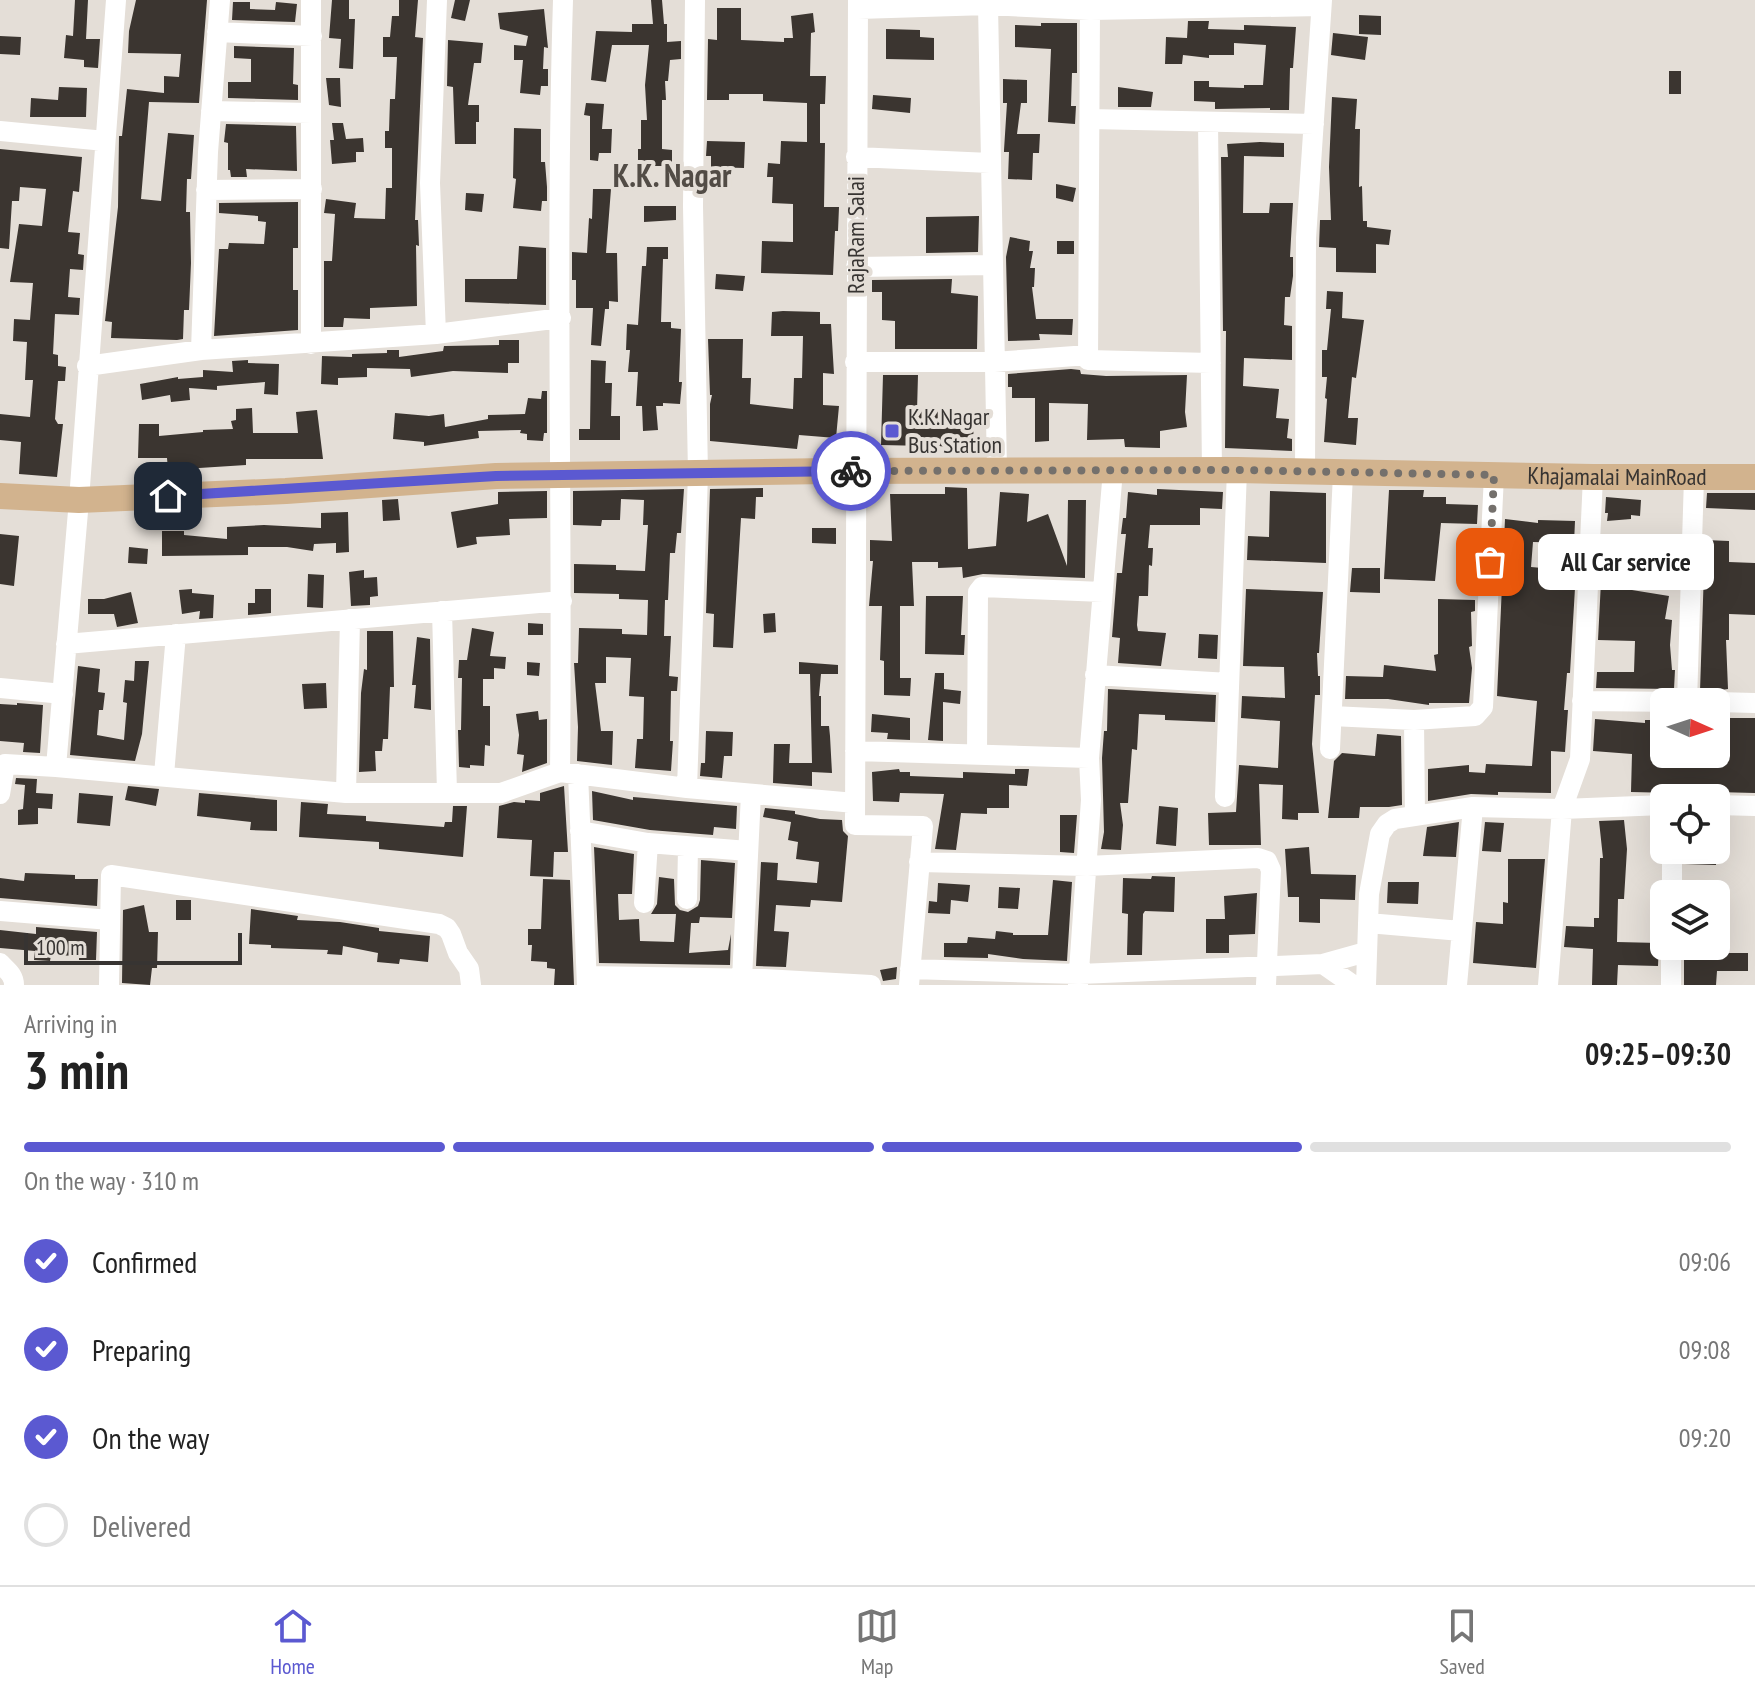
<!DOCTYPE html>
<meta charset="utf-8">
<style>
:root{--surface:#fff;--page:#f6f6f6;--text:#222;--muted:#767676;--line:#e0e0e0;--accent:#5b59d1}
body{margin:0;font-family:"PT Sans Narrow",sans-serif;background:var(--page);color:var(--text);height:100vh;display:flex;flex-direction:column;font-size:30px;white-space:nowrap}
*{box-sizing:border-box;margin:0}
p{font-size:26px;color:var(--muted)}
.icon{flex:none;width:44px;height:44px;fill:none;stroke:currentColor;stroke-width:2;stroke-linecap:round;stroke-linejoin:round}
.map{position:relative;height:985px;overflow:hidden}
.panel{display:flex;flex-direction:column;background:var(--surface);flex:1}
.panel>*{flex:none}
.needle{width:52px;rotate:93deg}
.fabs{position:absolute;left:1650px;top:688px;display:grid;gap:16px}
.fabs a{display:grid;place-items:center;width:80px;height:80px;border-radius:12px;background:var(--surface);box-shadow:0 8px 32px #0002;font-size:40px}
.scale{position:absolute;left:24px;bottom:20px;width:218px;box-sizing:border-box;padding-left:8px;border:4px solid #373432;border-top:0;font-size:22px;line-height:28px;white-space:nowrap;color:#373432;-webkit-text-stroke:6px #e4ded7;paint-order:stroke}
.pin{position:absolute;display:grid;place-items:center;width:68px;height:68px;color:#fff;margin:-34px;border-radius:16px;box-shadow:0 4px 12px #0006}
.courier{position:absolute;display:grid;place-items:center;width:80px;height:80px;margin:-40px;border:6px solid #5b59d1;border-radius:50%;background:#fff;color:#222;box-shadow:0 2px 10px #0007}
.bubble{position:absolute;height:56px;border-radius:12px;background:var(--surface);box-shadow:0 8px 32px #0002;font-size:26px;font-weight:600;line-height:56px;text-align:center}
.head em{font-style:normal;font-weight:600}
.head div{display:flex;flex-direction:column-reverse}
.head{display:flex;align-items:center;justify-content:space-between;height:136px;padding:0 24px}
h1{font-size:52px;font-weight:600;line-height:60px}
.bar{display:grid;grid-template-columns:repeat(4,1fr);gap:12px 8px;align-content:center;height:96px;padding:0 24px}
.bar i{height:10px;border-radius:6px;background:var(--line)}
.bar .selected{background:var(--accent)}
.bar p{grid-column:span 4}
ol{padding:0 24px;list-style:none}
li{display:flex;align-items:center;gap:24px;height:88px}
li p{margin-inline-start:auto}
li .icon{padding:8px;border-radius:50%;background:var(--accent);color:#fff;stroke-width:4}
li:last-child{color:var(--muted)}
li i{width:44px;height:44px;border:4px solid var(--line);border-radius:50%}
.menu{display:flex;justify-content:space-around;align-items:center;height:112px;border-top:2px solid var(--line);background:var(--surface);font-size:22px;color:var(--muted)}
.menu a{display:grid;justify-items:center;gap:4px}
.menu .selected{color:var(--accent)}
.map>svg:first-child{display:block}
.building{fill:#3b3530}
.lines{fill:none;stroke-linecap:round;stroke-linejoin:round}
.minor{stroke:#fff;stroke-width:20}
.major{stroke:#d2b38e;stroke-width:26}
.done{stroke:#74706c;stroke-width:8;stroke-dasharray:0 14.4}
.route{stroke:#5b59d1;stroke-width:10}
.poi-dot{fill:#5b59d1;stroke:#e4ded7;stroke-width:3}
.labels{text-anchor:middle;stroke-width:8;stroke-linejoin:round;paint-order:stroke}
.street-label{font-size:24px;fill:#373432;stroke:#e4ded7}
.poi-label{font-size:24px;fill:#373432;stroke:#e4ded7;text-anchor:start}
.district-label{font-size:32px;font-weight:bold;fill:#524c46;stroke:#e4ded7}
</style>
<div class="map">
<svg width="1755" height="985" viewBox="0 0 1755 985">
<rect width="100%" height="100%" fill="#e4ded7"/>
<path class="building" d="M75 0H88L86 39H100L98 68 84 67V60L64 58 66 35 73 36Z
M136 0H207L199 103 149 102 141 199 161 201 168 133 194 135 191 179H187L186 212H190L191 263 189 310H184L183 339 177 340 111 338 112 322 105 321 118 207 119 136H122L127 89 164 93V76L179 77 181 54 128 53 129 31Z
M332 0H349V19H355L353 69 339 68 341 39 329 38Z
M399 0H418L415 37 423 38 415 220H418L419 246 416 245 417 306 370 308V319L344 318 343 327H324V261H332L335 214 324 213 326 199 356 203 354 218 385 219 386 188H392V148H385V131H389L390 99H395L397 57H383V37H390L392 16H399Z
M455 0H470L465 21 451 18Z
M651 0H662L664 24H667V42L681 41V59L670 60 668 81H665L666 100H662V149L672 150V166H638V149H641V120H647L645 85 649 45H612L606 82 591 80 596 31 632 32V24H653Z
M233 2H250V9L275 10 276 2 297 4 295 22 232 20Z
M717 8H741V40L784 42V38H793L791 16 813 13 815 32 811 33 810 76H826L825 104H820V143H825L824 207H839L838 231H835L833 275 761 273 762 241 793 242V204L772 203 773 177H767L768 163 780 164 781 141 807 142V103L763 101V94H729V100H707L708 39 717 40Z
M544 9 548 48 544 47 543 69H548V86H541L540 95 520 93 523 60H514V45L526 46 528 36 500 29 498 13Z
M1359 15 1381 16V35L1359 34Z
M1188 21H1209L1208 29 1244 30V25L1296 27 1293 68H1290L1289 110H1270V108L1215 109V102L1194 101V81H1209V87L1244 88V85H1263L1266 45 1234 43V55H1209V58L1183 55 1182 64H1165L1166 37 1187 38Z
M1041 23H1077V73H1072L1071 106H1076L1075 124 1048 122 1051 49 1015 47V25L1041 26Z
M886 29 920 30V37L934 38V60L886 59Z
M1333 33 1368 37 1365 60 1331 55Z
M0 36 21 37 20 55 0 54Z
M448 40 483 43 481 63H474L468 105H479V122H476V144H455L453 87 447 86Z
M234 46 294 48 293 84 298 85V100L228 98V82H251V59L234 58Z
M1669 71H1681V94H1669Z
M326 78H340L341 107 329 105Z
M1003 79 1027 80V103H1021L1017 134H1040L1039 153H1033L1032 180 1008 179 1009 152H1004V150L1007 103H1003Z
M59 87 87 88 86 117H30L31 98 58 100Z
M1118 87 1153 92 1151 107H1118Z
M873 95 911 98 910 113 872 109Z
M1332 97 1357 99 1355 129H1360L1359 187 1362 186 1363 221H1367V227L1391 230 1389 245 1376 244V273L1336 272V248L1319 247 1320 220H1331L1329 167Z
M586 103 604 104 602 129H612L611 153H599L598 161 590 160V116L584 115Z
M332 123H343L346 139 363 138 364 152H356V162L332 164 330 140H334Z
M226 124 296 126 297 171 246 169 247 177H231L230 170H228V143L224 142Z
M514 128 541 129V162H545L547 187V201H542L541 211 513 208 516 179 513 178Z
M707 141 745 142 744 168 711 167V156H706Z
M1260 142 1284 143V157L1244 156 1243 213H1269L1270 203H1293L1290 257H1293V276L1290 297H1285L1284 325 1292 326V360L1244 358 1243 386 1279 389 1276 418 1289 419 1287 438 1292 439V451L1225 448 1226 331H1223L1221 157H1228L1227 144Z
M0 149 82 157 79 192 73 191 68 232 80 233 78 254 84 255 83 270 70 269 68 297 80 298 79 315 55 314 53 354 58 355V366L66 367 65 381H58L55 419 58 424H63L57 477 19 474 21 442 0 440V414L30 417 33 380H25L27 342 13 341 14 319 30 320 33 283 10 282 19 224 42 226 46 189 20 187 19 201H12L9 249 0 248Z
M1056 184 1076 188 1073 202 1056 198Z
M593 189H611L606 253H617L618 302 609 301V309H605L601 346 591 345 593 308H576V280H572V252L587 253 589 218 592 219Z
M466 193 484 194 482 212 465 210Z
M298 202V248H293V290H298V330L214 336 219 249H228L229 243 264 244 266 222 258 221V216L219 213V203Z
M644 206H676V220L644 222Z
M979 216 978 252 926 253V217Z
M1010 237 1030 241 1029 251H1033L1030 268H1035L1034 287H1032L1036 319H1073L1072 335 1039 334 1040 340 1008 341 1006 257Z
M1057 241H1074V254H1057Z
M519 246 546 248V305L465 302V279H517Z
M647 247H668V259H663L661 322H671V328L681 329 679 382H682L680 404 663 403V406H656L658 430 643 431 642 406H636L638 372H628L630 350H626L627 324 638 325 642 266H646Z
M716 274 745 276 743 291 715 289Z
M952 279 951 293 978 296 977 349H895V321L882 320V292H872V280Z
M1327 291 1343 292 1342 318 1364 320 1356 378 1352 377 1348 418H1358L1356 445 1324 442 1327 399 1325 398 1327 377H1322V350H1327L1331 309H1326Z
M783 311 820 312V324H831L834 374 823 373V405L839 406 836 438 799 435 797 449 710 441V404L712 395H710L708 339H743L742 378H751L750 404 793 409 794 378H802L803 336H771L772 312Z
M499 340H519V363H508V373L453 371 411 377 410 369 367 368V377L338 378V385L321 384 322 356 352 357V354L387 353V350H399V357L443 351 444 346H446L499 345Z
M248 360V363L279 364 278 395 264 394 265 382 217 386V390L189 388 190 400 171 402 170 395 142 400 140 384 178 377V379L203 377V370L233 372 232 361Z
M591 360 606 361 605 383H612L611 416H620V440H579V429H590Z
M1071 369 1080 370 1081 374 1106 376 1187 375 1185 412 1187 427 1160 431V448L1125 447 1124 439 1087 440 1088 404 1049 403V441L1035 442V398H1012V387H1008V374Z
M883 375H918L917 411 974 412 973 447 881 445Z
M542 391H547V433H544L543 441 527 440V434L520 433 521 430 478 431 479 438 424 446V442L393 439 395 413 429 416 444 414 445 427 488 419V415L525 414 528 398 541 399Z
M252 408 253 433H298L296 412 317 410 323 459H246V465L168 470 167 458H138L139 424H159V436L203 432V430L233 429 231 421 236 420V409Z
M945 487 967 488 968 549 996 546 1000 492 1029 494 1027 522 1048 514 1067 566 1068 500H1086L1085 578 983 574 963 578 962 567 938 568V562H912L914 606H900V678H911L910 696 884 695V661L880 660 882 606H869L873 561H870V540L892 541 890 494H945Z
M763 488V497H756L755 519 741 518 733 648 713 647 714 614 706 613 710 489Z
M684 489 681 533H677L675 553H670L668 600H665L664 636H671L669 676 678 677 677 691H671L670 741H673L671 771 635 768 637 739H643L644 697 629 696 631 658 606 657V683H595L601 731H613L612 765 577 761 578 727 574 663H578L579 628 622 629V634L647 635 648 600 619 599V594L574 593V564L616 565V570L645 571 648 525H643L644 500 621 499 620 520H602L601 526 573 525V491Z
M1157 489 1223 492 1222 509 1200 508V525H1150L1148 548H1153L1152 566 1149 565 1148 596H1139L1137 625 1138 631 1166 633 1161 666 1118 663 1120 638 1112 637 1117 573H1122L1126 534H1121L1123 518H1126L1128 492 1157 495Z
M1389 490H1424L1423 497H1446V504L1478 505 1477 524 1441 523 1435 581 1384 579Z
M547 491V518L509 519 510 535 476 537 477 544 457 548 451 512 498 504V492Z
M1270 491 1326 493V563L1247 560 1248 536 1269 537Z
M1707 493H1755V510L1706 508Z
M1606 497 1641 500 1640 516 1631 515V519L1607 521 1608 513H1605Z
M398 499 400 520 383 521 382 500Z
M348 512 349 552 336 553V543L314 544 313 551 287 547H248V555L162 556V531H184V535L227 539V527L264 525 321 528V513Z
M1505 519 1538 523V520L1575 521 1574 543 1533 542 1531 567 1576 571 1570 673H1567L1564 710H1568L1565 752 1551 751V793L1498 792V795L1471 794 1428 801V769L1469 765V772L1485 773 1486 764 1532 766 1537 701 1497 696Z
M812 528H836V544L812 543Z
M0 534 19 536 14 586 0 584Z
M1606 537 1676 539 1675 566 1633 565 1632 590 1669 596 1665 619 1672 620 1670 645 1672 670H1675L1674 689 1596 688 1597 672H1634L1635 641 1598 640 1603 542H1606Z
M1705 540 1729 541V562L1755 563V615L1729 614V640H1726L1728 689 1708 692 1700 691Z
M129 547 148 549 147 564 128 563Z
M1352 568H1380V593L1350 592Z
M364 570V578L377 577 378 596 370 597V605L351 606 349 572Z
M308 574 324 575 323 608 307 607Z
M192 589V593L214 595 213 618 199 619 200 611 182 614 179 590Z
M255 589H271V613L248 615V603H255Z
M1246 589 1323 592 1319 653H1317L1318 676H1320V695H1315L1312 744 1319 813H1298V820L1282 819 1283 785 1259 784 1261 845H1209L1208 813 1236 812 1239 765 1278 768 1280 721 1241 718 1242 696 1285 698 1284 667 1243 666Z
M131 592 138 623 117 627 114 614H88V599H104Z
M926 596H963L961 635H965L964 655 925 654Z
M1438 599 1475 600V611L1471 612 1472 646 1469 647 1472 668 1469 703H1429V705L1388 699H1345L1346 676 1383 677 1384 665 1436 671 1434 655 1438 654Z
M775 613 776 632 764 633 763 614Z
M528 623 543 624V635H528Z
M472 628 494 632 490 656 506 657 505 669 494 668V679H483V706H490V746L485 745 484 766 470 765V768L459 767 458 730H461L462 678H458L459 660H467Z
M367 631H393L394 687H390L388 739H383L382 751H375L376 771 359 772 361 693 364 669 367 670Z
M1199 634 1218 635 1217 659 1198 658Z
M417 637 430 639 431 710 414 708 416 685H412Z
M135 661H149L142 734 135 761 70 755 78 666 100 669 98 692 105 693 103 710H99L97 735 124 740 127 703 123 702 125 680 134 681Z
M527 662 540 663 539 676 527 675Z
M799 662 838 665V674H821L819 696H821V726H829L830 736 832 773 812 772V786L773 783 774 744H790L789 763H812L810 674H799Z
M935 673H944V689L961 691 960 704 943 702V741L928 740Z
M326 683 327 708 304 709 302 684Z
M1108 689 1216 695 1215 722 1165 720V715L1139 714 1137 750 1132 749 1128 803H1120L1123 825 1121 850 1101 849 1104 832 1102 758 1104 731H1107Z
M17 703 43 705 40 753 23 752 24 743 0 741V704L17 705Z
M538 711 539 720 547 719V763L522 772 524 755 517 754 519 735 516 714Z
M872 714 910 718V740L887 739 888 733 871 732Z
M1716 718H1755V793L1716 792 1702 798H1675V793L1631 792 1632 754 1593 751 1595 719 1645 723V720H1664V754H1716Z
M706 731 733 732 732 756H724L722 778 700 776 701 763H705Z
M1377 734 1401 736 1402 805 1389 807H1360L1359 818H1328L1334 761 1342 753 1375 756Z
M899 769 900 772H910V776L963 778V772L1015 774V769H1029L1027 786 1009 785V808H987V814L961 813 956 850 935 849 944 794 900 793 899 802 873 801 872 772Z
M16 778 37 779 36 793 53 794 52 809 38 808V824L18 825V810L23 809 25 785 15 784Z
M128 786 159 789 156 806 125 800Z
M564 786 568 852H554L553 877 530 876 532 840 497 838 499 806 514 802 525 803V800L540 801V793Z
M592 791 633 800V797L737 806 736 829 714 827 713 835 650 830 593 820Z
M79 793 113 796 110 826 77 823Z
M199 793 277 800V831L250 830 251 822 197 816Z
M301 802 328 804 327 814 366 816V821L444 827 445 822H452L453 806H467L463 857 379 849V842L299 837Z
M1159 806 1178 808 1176 846 1156 844Z
M765 808 795 811V814L820 819 842 820 843 831 848 836 842 902 811 900 810 907 776 905 774 931 789 932 786 967 756 966 761 862 778 863 777 880 817 883 819 862 796 859 798 842 788 840 791 822 763 817Z
M1060 815H1077L1074 853 1060 852Z
M1624 820 1627 849 1624 899H1618L1617 942 1659 943 1658 966 1618 965 1617 985H1592L1593 949 1564 947 1566 926 1594 927V918H1599L1600 858H1603L1599 821Z
M1459 822 1456 857 1423 856 1427 827Z
M1485 822 1504 823 1501 852 1482 851Z
M594 847 634 854 632 894H618L619 920 639 919 640 941 674 942 676 914H651L657 904 659 877 674 879 675 905 680 910 688 912 698 906 700 900 701 860 735 863 732 918 700 917 699 923H691L689 953 728 950 731 934 730 965 599 963Z
M1309 847 1311 874 1356 875 1355 900 1320 899V923L1299 922V897H1288L1285 849Z
M1686 850H1716V865L1685 864Z
M1508 859H1545L1536 968 1473 963 1476 922 1503 924V902L1508 903Z
M25 873 75 875V879H98L97 906 0 898V878L24 881Z
M1152 876 1175 877 1174 912 1145 911 1143 914 1142 955H1127L1128 914 1122 913 1123 878 1151 879Z
M543 879 570 880 574 985H554L555 969 547 968V962L531 961 532 945H528V929H541Z
M1053 880 1072 882 1067 961 1023 959 988 954V958L944 957V943H967L968 937 995 939 996 931 1013 933V935H1048Z
M1388 882H1419L1418 904 1387 903Z
M938 883 970 885 968 902 951 900 950 914 928 913 929 901 937 902Z
M999 887 1020 888 1018 909 998 908Z
M1257 893 1255 934 1229 935V953H1206V919H1225L1224 896Z
M176 900H191V920H176Z
M144 905 149 932H158L157 968H152L150 985 122 983 123 910Z
M251 909 298 916 297 920 340 922 379 928V931L430 936 428 962 400 959 399 964 377 962 378 953 343 946 342 955 327 954 328 950 271 948V945L249 944Z
M36 927 97 932 96 960H79V956L51 955 50 961 34 960 35 951 0 948V930L36 934Z
M1684 946H1716V953H1748V971H1717L1716 985H1684Z
M897 967 896 979 883 981 880 970Z"/>
<g class="lines">
<path class="minor" d="M563 0C555 257 563 515 560 772L687 788 855 803
M858 0 855 825 923 826 909 985
M990 0 988 5 997 470
M858 9 988 5 1090 10 1321 6
M1090 10 1088 360 1211 363
M217 32 312 36
M211 111 311 113
M1090 119 1314 124
M1208 122 1212 471
M0 131 105 141
M856 157 990 163
M206 190 312 189
M856 267 991 265
M436 334 430 183 437 0
M311 344V0
M201 350 208 152 220 0
M855 362H994L1088 355
M87 366 201 350 436 334 561 318
M1305 472 1306 238 1322 0
M442 611 447 792
M66 644 562 601
M1095 675 1229 683
M0 688 63 694
M1582 701 1684 702
M1687 702 1694 478
M1716 702 1755 703
M1332 716 1414 720 1475 716 1483 707 1494 475
M1414 720 1415 815
M1330 749 1343 474
M855 751 1089 758
M977 754 978 592 982 587 1103 592
M56 767 346 793H501L560 772
M578 774 587 985
M164 775 176 634
M687 788 698 474 693 206 695 0
M346 793 350 619
M0 794 5 764 56 767 79 500 116 0
M1225 797 1237 470
M1716 805 1755 806
M580 831 648 843 748 851
M919 862 1087 866 1258 858 1267 861 1271 870 1266 985
M1672 894V850
M687 899 688 848
M644 903 648 843
M0 911 110 920
M1368 923 1461 931
M0 963C6 970 14 974 14 985
M1323 964 1353 985
M910 969 1079 974 1323 964 1366 952
M587 976 764 979 871 985
M742 979 751 794
M109 985 111 875 439 924 447 928 451 934 458 953 469 969 471 985
M1078 985 1091 800 1089 758 1113 470
M1366 985 1369 894 1380 834 1387 824 1395 819 1473 807
M1457 985 1473 807 1562 809 1664 805
M1548 985 1562 809 1580 759 1593 477
M1671 985V946"/>
<path class="major" id="s1" d="M0 496 79 500 286 491 496 476 828 471 1237 470 1593 477H1755"/>
</g>
<g class="lines">
<path class="done" d="M851 471 1237 470 1494 475 1490 562"/>
<path class="route" d="M168 496 496 476 851 471"/>
</g>
<rect class="poi-dot" x="884" y="423" width="16" height="16" rx="4"/>
<g class="labels">
<g class="street-label">
<text transform="translate(856 235) rotate(-90)" y="8">RajaRam Salai</text>
<text dy="8" stroke="none"><textPath href="#s1" startOffset="1618">Khajamalai MainRoad</textPath></text>
</g>
<g class="poi-label">
<text x="908" y="425">K.K.Nagar<tspan x="908" dy="28">Bus Station</tspan></text>
</g>
<g class="district-label">
<text x="672" y="187">K.K. Nagar</text>
</g>
</g>
</svg>
<div class="fabs">
<a><svg class="needle" viewBox="-14 -14 28 28"><path d="M0-13l5 13h-10z" fill="#e53935"/><path d="M0 13l5-13h-10z" fill="#767676"/></svg></a>
<a><svg class="icon" aria-label="locate" viewBox="0 0 24 24"><circle cx="12" cy="12" r="6"/><path d="M12 2v4M12 18v4M2 12h4M18 12h4"/></svg></a>
<a><svg class="icon" aria-label="layers" viewBox="0 0 24 24"><path d="M12 4l9 5-9 5-9-5zM3 14l9 5 9-5"/></svg></a>
</div>
<div class="scale">100 m</div>
<div class="pin" style="left:1490px;top:562px;background:#ea580c"><svg class="icon" aria-label="bag" viewBox="0 0 24 24"><path d="M5 8h14l-1 12H6zM9 8a3 3 0 0 1 6 0"/></svg></div>
<div class="pin" style="left:168px;top:496px;background:#1f2937"><svg class="icon" aria-label="home" viewBox="0 0 24 24"><path d="M3 11l9-7 9 7M6 9v11h12V9"/></svg></div>
<div class="courier" style="left:851px;top:471px"><svg class="icon" aria-label="bike" viewBox="0 0 24 24"><circle cx="6" cy="16" r="4"/><circle cx="18" cy="16" r="4"/><path d="M6 16l4-8h5l3 8M10 8l3 8H6M13 5h3"/></svg></div>
<div class="bubble" style="left:1538px;top:534px;width:176px">All Car service</div>
</div>
<section class="panel">
<div class="head"><div><h1>3 min</h1><p>Arriving in</p></div><em>09:25–09:30</em></div>
<div class="bar"><i class="selected"></i><i class="selected"></i><i class="selected"></i><i></i><p>On the way · 310 m</p></div>
<ol>
<li><svg class="icon" aria-label="check" viewBox="0 0 24 24"><path d="M5 12l5 5 9-10"/></svg>Confirmed<p>09:06</p></li>
<li><svg class="icon" aria-label="check" viewBox="0 0 24 24"><path d="M5 12l5 5 9-10"/></svg>Preparing<p>09:08</p></li>
<li><svg class="icon" aria-label="check" viewBox="0 0 24 24"><path d="M5 12l5 5 9-10"/></svg>On the way<p>09:20</p></li>
<li><i></i>Delivered</li>
</ol>
</section>
<nav class="menu">
<a class="selected"><svg class="icon" aria-label="home" viewBox="0 0 24 24"><path d="M3 11l9-7 9 7M6 9v11h12V9"/></svg>Home</a>
<a><svg class="icon" aria-label="map" viewBox="0 0 24 24"><path d="M3 6l6-2 6 2 6-2v14l-6 2-6-2-6 2zM9 4v14M15 6v14"/></svg>Map</a>
<a><svg class="icon" aria-label="saved" viewBox="0 0 24 24"><path d="M7 4h10v16l-5-4-5 4z"/></svg>Saved</a>
</nav>
